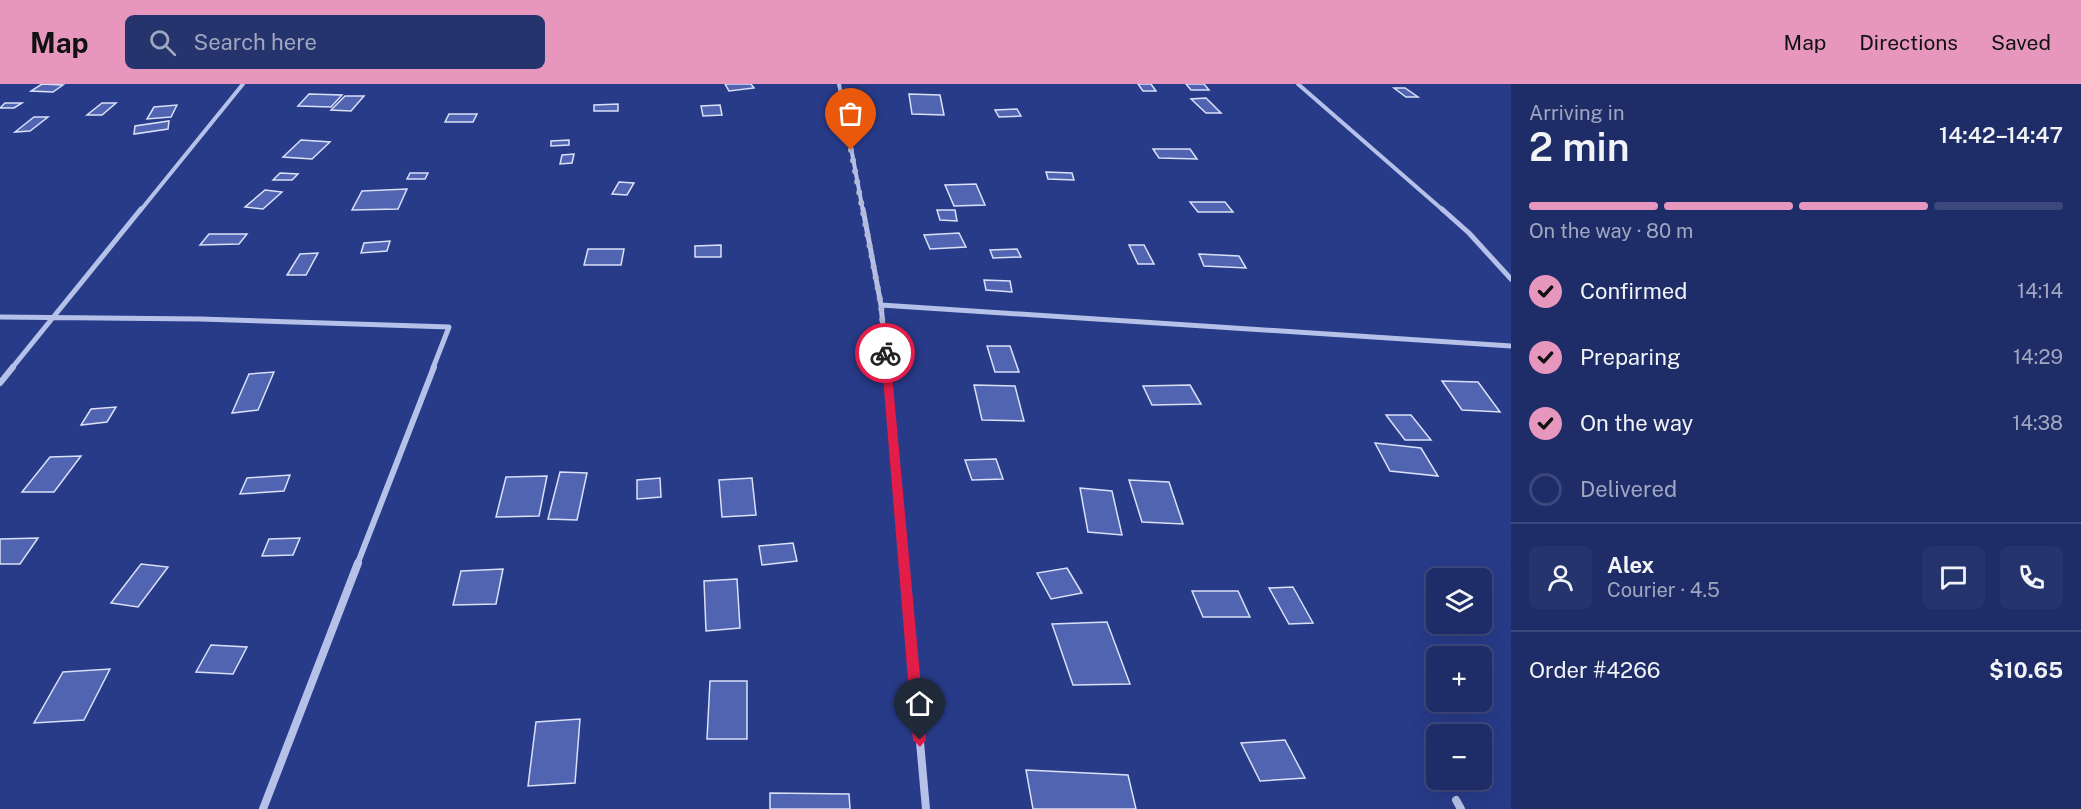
<!DOCTYPE html>
<meta charset="utf-8">
<style>
:root{--surface:#1e2c67;--page:#26346d;--text:#f1f3f6;--muted:#a1a7c0;--line:#3c487b;--accent:#e797bd}
body{margin:0;font-family:"Public Sans",sans-serif;background:var(--page);color:var(--text);height:100vh;display:flex;flex-direction:column;font-size:22px;white-space:nowrap}
*{box-sizing:border-box;margin:0}
p{font-size:20px;color:var(--muted)}
.icon{flex:none;width:33px;height:33px;fill:none;stroke:currentColor;stroke-width:2;stroke-linecap:round;stroke-linejoin:round}
.map{position:relative;flex:1;overflow:hidden}
.sheet{display:flex;flex-direction:column;background:var(--surface);width:570px}
.sheet>*{flex:none}
.fabs{position:absolute;left:1426px;top:484px;display:grid;gap:12px}
.fabs a{display:grid;place-items:center;width:66px;height:66px;border-radius:9px;background:var(--surface);box-shadow:0 6px 24px #0002,0 0 0 2px var(--line);font-size:30px}
.pin{position:absolute;display:grid;place-items:center;width:51px;height:51px;color:#fff;margin:-62px -26px;border-radius:50% 50% 50% 0;rotate:-45deg;box-shadow:0 0 6px #0007}
.pin .icon{rotate:45deg}
.courier{position:absolute;display:grid;place-items:center;width:60px;height:60px;margin:-30px;border:4px solid #e11d48;border-radius:50%;background:#fff;color:#222;box-shadow:0 2px 8px #0007}
.headline em{font-style:normal;font-weight:600}
.headline div{display:flex;flex-direction:column-reverse}
.headline{display:flex;align-items:center;justify-content:space-between;height:102px;padding:0 18px}
h1{font-size:39px;font-weight:600;line-height:45px}
.bar{display:grid;grid-template-columns:repeat(4,1fr);gap:9px 6px;align-content:center;height:72px;padding:0 18px}
.bar i{height:8px;border-radius:4px;background:var(--line)}
.bar .active{background:var(--accent)}
.bar p{grid-column:span 4}
.line{display:flex;align-items:center;gap:15px;padding:0 18px;border-top:2px solid var(--line)}
.line div{flex:1}
.round{display:grid;place-items:center;flex:none;width:63px;height:63px;border-radius:9px;background:var(--page)}
ol{padding:0 18px;list-style:none}
li{display:flex;align-items:center;gap:18px;height:66px}
li p{margin-inline-start:auto}
li .icon{padding:6px;border-radius:50%;background:var(--accent);color:#111;stroke-width:4}
li:last-child{color:var(--muted)}
li i{width:33px;height:33px;border:3px solid var(--line);border-radius:50%}
header{display:flex;align-items:center;gap:36px;box-sizing:border-box;height:84px;padding:0 30px;background:var(--accent);color:#111}
header strong{font-size:28px}
nav{display:flex;gap:33px;margin-inline-start:auto;font-size:21px}
.search{width:420px;height:54px;background:var(--page);display:flex;align-items:center;gap:15px;box-sizing:border-box;padding:0 21px;border-radius:9px;color:var(--muted);font-size:22px}
main{display:flex;flex:1;min-height:0}
.map>svg:first-child{display:block}
.building{fill:#5164b1;stroke:#dae0f7;stroke-width:1.5}
.lines{fill:none;stroke-linecap:round;stroke-linejoin:round}
.minor-far3{stroke:#b6c1e9;stroke-width:4}
.minor-far2{stroke:#b6c1e9;stroke-width:5}
.minor-far1{stroke:#b6c1e9;stroke-width:6}
.minor{stroke:#b6c1e9;stroke-width:8}
.route{fill:#e11d48}
.done{stroke:#b4bad6;stroke-width:6;stroke-dasharray:0 10.8}
</style>
<header>
<strong>Map</strong>
<div class="search"><svg class="icon" aria-label="search" viewBox="0 0 24 24"><circle cx="10" cy="10" r="6"/><path d="M15 15l6 6"/></svg>Search here</div>
<nav><a>Map</a><a>Directions</a><a>Saved</a></nav>
</header>
<main>
<div class="map">
<svg width="1511" height="725" viewBox="0 0 1511 725">
<rect width="100%" height="100%" fill="#283b89"/>
<path class="building" d="M42 0 63 1 53 8 31 7Z
M725 0H751L754 4 729 7Z
M1138 0H1151L1156 7H1143Z
M1186 0H1204L1209 6H1191Z
M1394 4H1405L1418 13H1406Z
M309 10 342 11 331 23 298 22Z
M909 10 940 11 944 31 912 30Z
M345 12H364L351 27 331 26Z
M1206 14 1221 29H1206L1191 15Z
M5 19H22L14 24H0Z
M102 19H116L102 31H87Z
M618 20V27H594V21Z
M177 21 171 33 147 35 154 23Z
M720 21 722 31 703 32 701 22Z
M870 23 873 29 858 30 856 24Z
M1017 25 1021 32 999 33 995 26Z
M449 30H477L473 38H445Z
M34 33H48L30 47 15 48Z
M169 37 168 45 134 50 135 42Z
M301 56 330 58 312 75 283 73Z
M569 56V61L551 62V57Z
M1153 65H1190L1197 75 1159 74Z
M574 70 572 79 560 80 562 71Z
M1046 88 1072 89 1074 96 1048 95Z
M280 89 298 90 292 96H273Z
M410 89H428L425 95H407Z
M619 98 634 99 627 111 612 110Z
M976 100 985 121 954 122 945 101Z
M407 105 398 125 352 126 362 107Z
M265 106 282 108 263 125 245 123Z
M1190 118H1225L1233 128H1198Z
M937 126H955L957 137 940 136Z
M959 149 966 163 930 165 924 151Z
M209 150H247L239 160 200 161Z
M390 157 387 167 361 169 364 159Z
M721 161V173H695V162Z
M1129 161H1144L1154 180H1138Z
M588 165H624L621 181H584Z
M1017 165 1021 173 993 174 990 166Z
M318 169 306 191H287L300 170Z
M1199 170 1239 172 1246 184 1204 182Z
M984 196 1010 197 1012 208 986 206Z
M987 262H1010L1019 288H995Z
M274 288 258 326 232 329 249 290Z
M1442 297 1478 298 1500 328 1462 326Z
M974 301 1015 302 1024 337 982 336Z
M1190 301 1201 320 1152 321 1143 302Z
M116 323 107 338 81 341 91 325Z
M1386 331H1411L1431 356H1405Z
M1375 359 1421 364 1438 392 1390 387Z
M81 372 54 408H22L50 373Z
M996 375 1003 395 972 396 965 376Z
M560 388 587 389 577 436 548 435Z
M290 391 284 407 240 410 247 394Z
M547 392 539 432 496 433 506 393Z
M660 394 661 413 637 415V396Z
M752 394 756 431 722 433 719 396Z
M1129 396 1169 398 1183 440 1142 438Z
M1080 404 1112 407 1122 451 1088 448Z
M38 454 20 480H0V455Z
M300 454 293 471 262 472 269 455Z
M793 459 797 477 762 481 759 462Z
M141 480 168 483 138 523 111 519Z
M1067 484 1082 509 1051 515 1037 489Z
M503 485 496 520 453 521 461 487Z
M737 495 740 544 706 547 704 497Z
M1293 503 1313 539 1289 540 1269 504Z
M1192 507H1238L1250 533H1203Z
M1107 538 1130 600 1073 601 1052 540Z
M211 561 247 563 233 590 196 588Z
M110 585 84 636 34 639 63 588Z
M710 597H747V655H707Z
M580 635 575 699 528 702 536 638Z
M1285 656 1305 694 1260 697 1241 659Z
M1026 686 1128 691 1136 725H1033Z
M770 709 849 710 850 725H770Z"/>
<g class="lines">
<path class="minor-far3" d="M839 0 863 127
M1298 0 1444 127
M140 127 243 0"/>
<path class="minor-far2" d="M863 125 881 221 887 284
M1442 125 1469 149 1511 195
M881 221 1511 262
M0 233 200 235 449 243 433 284
M12 284 141 125"/>
<path class="minor-far1" d="M887 283 904 481
M0 299 13 283
M357 481 434 283"/>
<path class="minor" d="M904 479 926 725
M1456 716 1461 725
M263 725 358 479"/>
</g>
<path class="route" d="M885 266 890 269 926 656 920 663 913 656 881 269Z"/>
<g class="lines">
<path class="done" d="M851 66 881 221 885 269"/>
</g>
</svg>
<div class="fabs">
<a><svg class="icon" aria-label="layers" viewBox="0 0 24 24"><path d="M12 4l9 5-9 5-9-5zM3 14l9 5 9-5"/></svg></a>
<a>+</a>
<a>−</a>
</div>
<div class="pin" style="left:851px;top:66px;background:#ea580c"><svg class="icon" aria-label="bag" viewBox="0 0 24 24"><path d="M5 8h14l-1 12H6zM9 8a3 3 0 0 1 6 0"/></svg></div>
<div class="pin" style="left:920px;top:656px;background:#1f2937"><svg class="icon" aria-label="home" viewBox="0 0 24 24"><path d="M3 11l9-7 9 7M6 9v11h12V9"/></svg></div>
<div class="courier" style="left:885px;top:269px"><svg class="icon" aria-label="bike" viewBox="0 0 24 24"><circle cx="6" cy="16" r="4"/><circle cx="18" cy="16" r="4"/><path d="M6 16l4-8h5l3 8M10 8l3 8H6M13 5h3"/></svg></div>
</div>
<section class="sheet">
<div class="headline"><div><h1>2 min</h1><p>Arriving in</p></div><em>14:42–14:47</em></div>
<div class="bar"><i class="active"></i><i class="active"></i><i class="active"></i><i></i><p>On the way · 80 m</p></div>
<ol>
<li><svg class="icon" aria-label="check" viewBox="0 0 24 24"><path d="M5 12l5 5 9-10"/></svg>Confirmed<p>14:14</p></li>
<li><svg class="icon" aria-label="check" viewBox="0 0 24 24"><path d="M5 12l5 5 9-10"/></svg>Preparing<p>14:29</p></li>
<li><svg class="icon" aria-label="check" viewBox="0 0 24 24"><path d="M5 12l5 5 9-10"/></svg>On the way<p>14:38</p></li>
<li><i></i>Delivered</li>
</ol>
<div class="line" style="height:108px"><a class="round"><svg class="icon" aria-label="person" viewBox="0 0 24 24"><circle cx="12" cy="8" r="4"/><path d="M4 21q1-7 8-7t8 7"/></svg></a><div><b>Alex</b><p>Courier · 4.5</p></div><a class="round"><svg class="icon" aria-label="chat" viewBox="0 0 24 24"><path d="M4 5h16v11H9l-5 4z"/></svg></a><a class="round"><svg class="icon" aria-label="phone" viewBox="0 0 24 24"><path d="M5 4h4l2 5-3 2q2 4 5 5l2-3 5 2v4C11 20 4 13 5 4z"/></svg></a></div>
<div class="line" style="height:78px"><div>Order #4266</div><b>$10.65</b></div>
</section>
</main>
